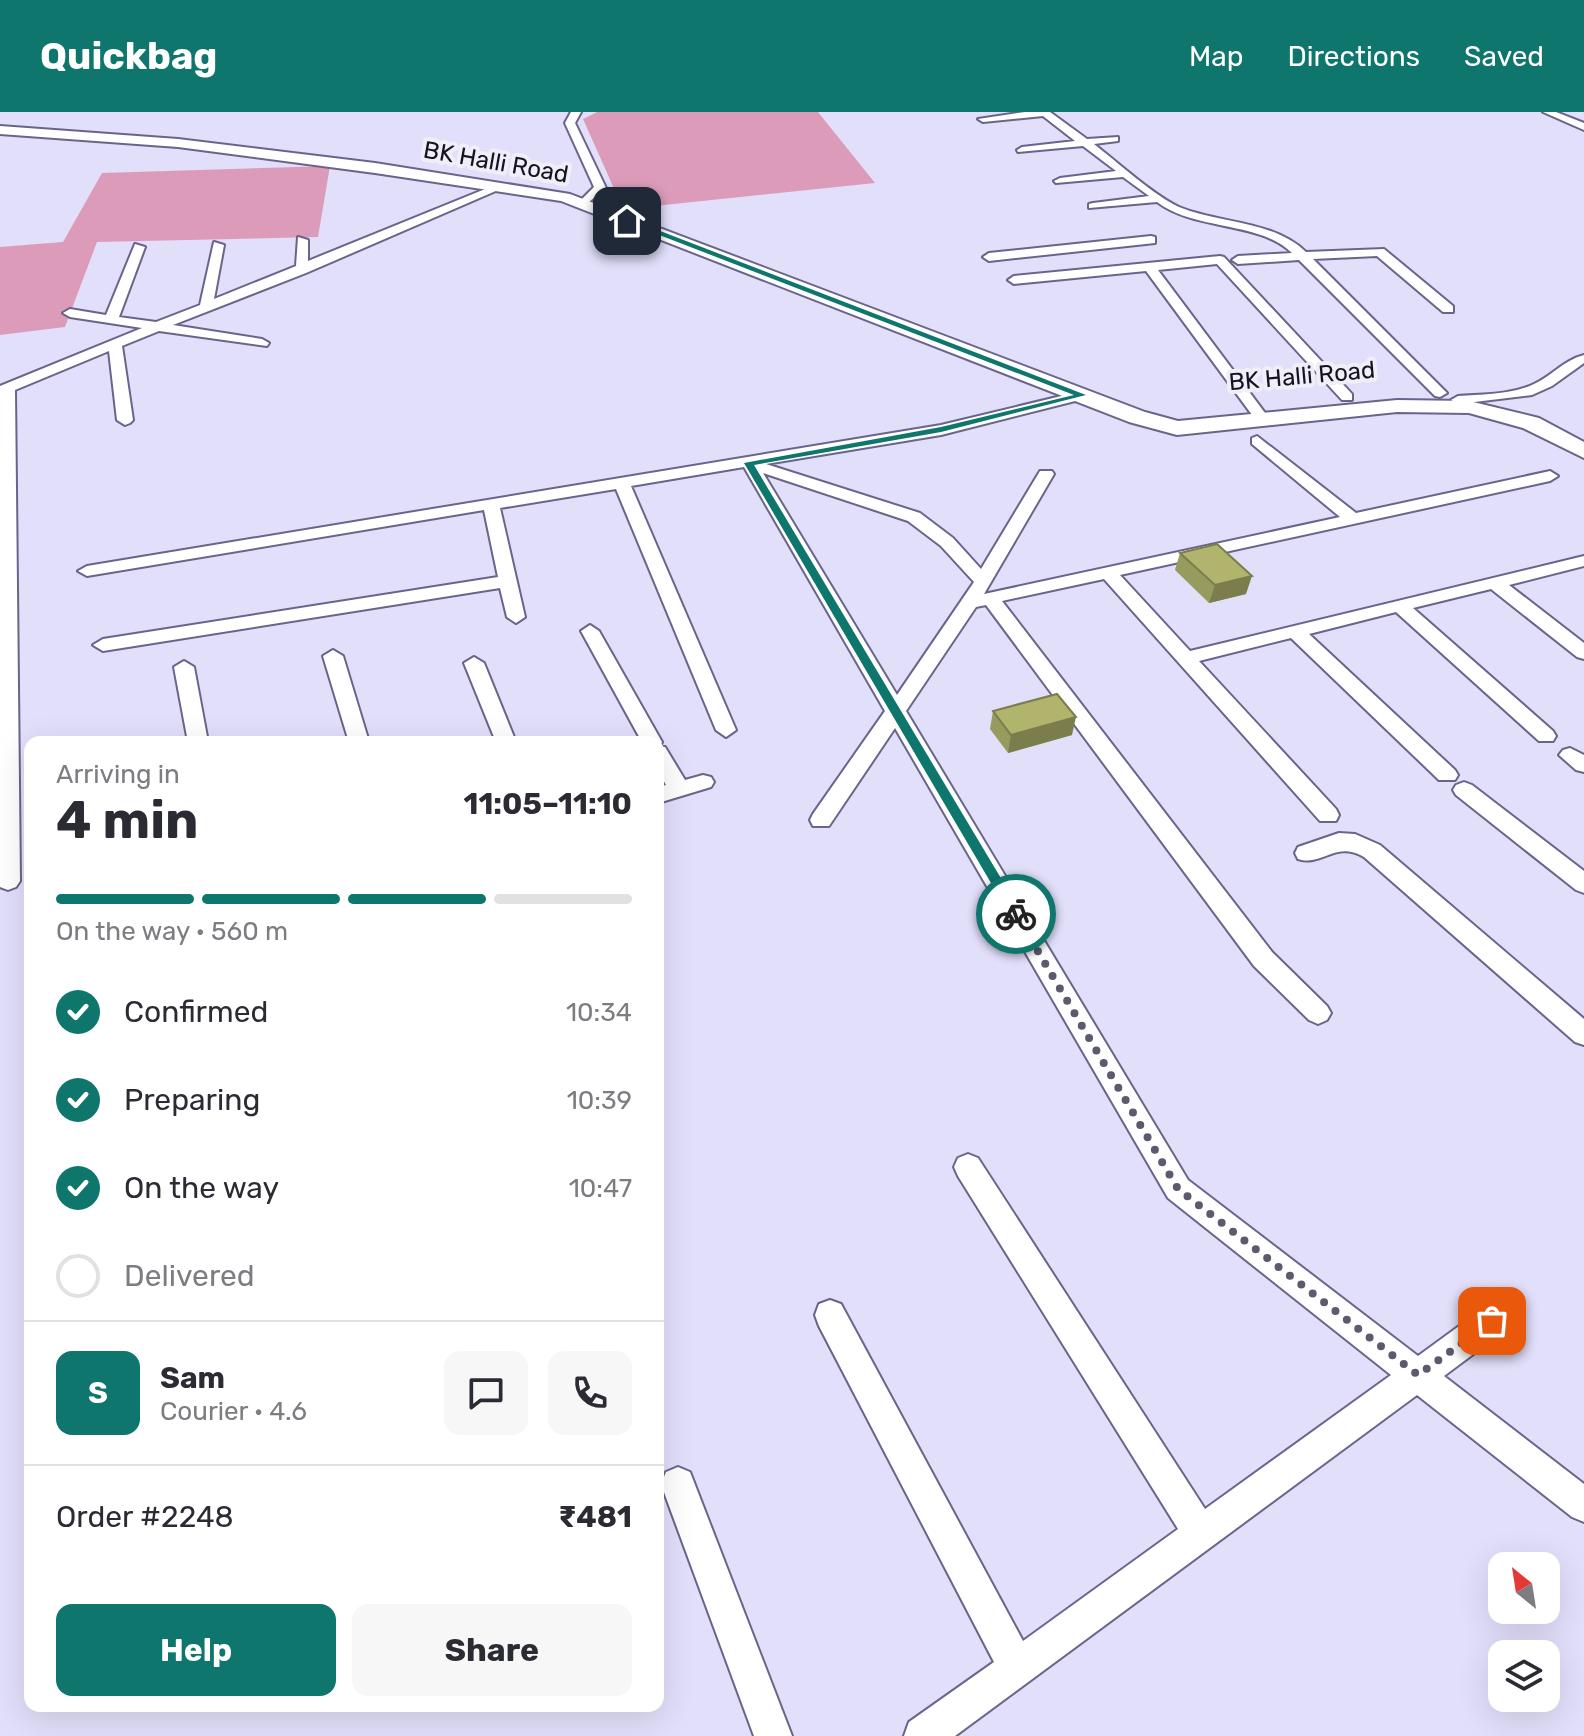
<!DOCTYPE html>
<meta charset="utf-8">
<style>
:root{--surface:#fff;--page:#f7f7f7;--text:#2b2b33;--muted:#7c7c81;--line:#e1e1e2;--accent:#0f766e}
body{margin:0;font-family:Rubik,sans-serif;background:var(--page);color:var(--text);height:100vh;display:flex;flex-direction:column;font-size:30px;white-space:nowrap}
*{box-sizing:border-box;margin:0}
p{font-size:26px;color:var(--muted)}
.icon{flex:none;width:44px;height:44px;fill:none;stroke:currentColor;stroke-width:2;stroke-linecap:round;stroke-linejoin:round}
.map{position:relative;flex:1;overflow:hidden}
.side{position:absolute;left:24px;top:624px;width:640px;height:976px;display:flex;flex-direction:column;background:var(--surface);border-radius:16px;box-shadow:0 8px 32px #0002}
.side>*{flex:none}
.needle{width:52px;rotate:330deg}
.controls{position:absolute;left:1488px;top:1440px;display:grid;gap:16px}
.controls a{display:grid;place-items:center;width:72px;height:72px;border-radius:16px;background:var(--surface);box-shadow:0 8px 32px #0002;font-size:40px}
.pin{position:absolute;display:grid;place-items:center;width:68px;height:68px;color:#fff;margin:-34px;border-radius:16px;box-shadow:0 4px 12px #0006}
.courier{position:absolute;display:grid;place-items:center;width:80px;height:80px;margin:-40px;border:6px solid #0f766e;border-radius:50%;background:#fff;color:#222;box-shadow:0 2px 10px #0007}
.overview em{font-style:normal;font-weight:700}
.overview div{display:flex;flex-direction:column-reverse}
.overview{display:flex;align-items:center;justify-content:space-between;height:136px;padding:0 32px}
h1{font-size:52px;font-weight:700;line-height:60px}
.bar{display:grid;grid-template-columns:repeat(4,1fr);gap:12px 8px;align-content:center;height:96px;padding:0 32px}
.bar i{height:10px;border-radius:6px;background:var(--line)}
.bar .on{background:var(--accent)}
.bar p{grid-column:span 4}
.line{display:flex;align-items:center;gap:20px;padding:0 32px;border-top:2px solid var(--line)}
.line div{flex:1}
.round{display:grid;place-items:center;flex:none;width:84px;height:84px;border-radius:16px;background:var(--page)}
ol{padding:0 32px;list-style:none}
li{display:flex;align-items:center;gap:24px;height:88px}
li p{margin-inline-start:auto}
li .icon{padding:8px;border-radius:50%;background:var(--accent);color:#fff;stroke-width:4}
li:last-child{color:var(--muted)}
li i{width:44px;height:44px;border:4px solid var(--line);border-radius:50%}
.action{display:flex;gap:16px;margin-top:auto;padding:16px 32px}
.action a{flex:1;height:92px;border-radius:16px;background:var(--accent);color:#fff;font-size:32px;font-weight:700;line-height:92px;text-align:center}
.action a+a{background:var(--page);color:var(--text)}
header{display:flex;align-items:center;gap:48px;box-sizing:border-box;height:112px;padding:0 40px;background:var(--accent);color:#fff}
header strong{font-size:38px}
nav{display:flex;gap:44px;margin-inline-start:auto;font-size:28px}
.map>svg:first-child{display:block}
.green{fill:#dc9cb9}
.lines{fill:none;stroke-linecap:round;stroke-linejoin:round}
.minor-casing{stroke:#6a648b;stroke-width:4}
.secondary-casing{stroke:#6a648b;stroke-width:4}
.minor{fill:#fff;fill-rule:evenodd}
.secondary{fill:#fff;fill-rule:evenodd}
.wall{fill:#979b5e}
.shaded-wall{fill:#7b7e4c}
.building{fill:#b0b46d;stroke:#7b7e4c;stroke-width:2}
.route{fill:#0f766e}
.done{stroke:#5d5a6e;stroke-width:8;stroke-dasharray:0 14.4}
.labels{text-anchor:middle;stroke-width:8;stroke-linejoin:round;paint-order:stroke}
.far-street-label{font-size:24px;fill:#151222;stroke:#f0eff8}
</style>
<header>
<strong>Quickbag</strong>
<nav><a>Map</a><a>Directions</a><a>Saved</a></nav>
</header>
<div class="map">
<svg width="1584" height="1624" viewBox="0 0 1584 1624">
<rect width="100%" height="100%" fill="#e2dffb"/>
<path class="green" d="M597 0H818L875 71 626 97 606 88 616 81 583 7Z
M330 54 318 125 97 130 65 215 0 223V135L63 130 102 61Z"/>
<g class="lines">
<g class="minor-casing">
<path id="minor" d="M571 0H581L575 11 606 76 583 95 577 92 594 75 565 11Z
M1025 0H1050L1087 27 1118 25V29L1094 32C1116 49 1156 85 1179 95 1220 112 1273 108 1306 140L1384 137 1453 194V200H1443L1377 144 1313 147 1447 281 1440 285 1435 284 1299 148 1238 152 1232 148 1238 144 1292 141C1260 109 1195 119 1157 90L1089 96V92L1093 91 1149 84 1123 65 1056 71 1054 69 1060 66 1116 59 1083 34 1018 40 1017 38 1022 35 1075 29 1043 4 983 10 978 7Z
M1543 0H1556L1584 11V18Z
M495 73 505 75 306 161 173 213 262 227 269 231 267 234 159 219 122 234 133 308 130 311 125 313 117 308 109 239 15 278 20 769 16 775 8 778 0 775V274L142 216 70 205 63 201 70 197 106 203 135 132 145 135 119 205 156 210 200 193 214 130 224 133 214 187 296 154 298 125 308 128V149Z
M1151 124 1155 125V131L989 149 983 145 989 141Z
M1220 144 1224 145 1352 282V288H1342L1217 152 1158 158 1268 305V311H1258L1146 159 1014 172 1008 168 1014 164Z
M1584 243V251L1552 274 1532 283 1458 292 1451 288 1458 284C1483 282 1511 283 1534 272 1553 263 1564 248 1584 243Z
M1082 279 1087 280V286L941 323 766 352 920 401 953 426 981 457 1040 359H1052L1054 362 984 482 1340 405 1252 332V326L1257 324 1356 401 1550 359 1558 364 1550 369 1120 463 1190 539 1584 444V454L1509 473 1584 531V547L1577 545 1491 477 1413 496 1553 619 1556 624 1553 629H1539L1396 500 1309 522 1455 658 1458 663 1455 668H1439L1291 526 1199 549 1336 697 1339 703 1336 709H1320L1104 467 1002 489 1272 840 1327 894 1331 901 1327 908 1318 912 1309 908 1254 854 986 493 976 495 906 599 1188 1068 1418 1244 1481 1198 1492 1194 1503 1198 1507 1209 1503 1220 1444 1264 1584 1372V1410L1572 1405 1417 1283 955 1624H904L909 1610 994 1550 819 1214 815 1203 819 1192 830 1188 841 1192 1023 1529 1178 1417 958 1064 954 1055 958 1046 968 1042 978 1046 1205 1397 1391 1263 1168 1086 895 616 829 714H813L810 708 813 702 885 599 744 355 631 374 736 618 726 625 716 618 616 377 500 396 525 505 516 511 507 505 500 476 103 539 93 533 103 527 498 465 484 398 87 464 78 459 87 454 941 313ZM763 361 908 409 941 434 974 470 897 583Z
M590 513 599 519 662 630 660 634 665 635 685 668 703 663 711 665 714 670 711 675 658 691V675L666 673 658 659V630H642L581 519Z
M333 538 343 544 369 630H349L323 544Z
M474 545 484 551 516 630H496L464 551Z
M184 549 194 555 208 630H188L174 555Z
M1570 636 1584 643V660L1576 658 1559 643 1563 638Z
M1464 670 1472 673 1584 759V781L1576 778 1456 683 1453 678 1456 673Z
M1339 721 1355 722 1380 733 1584 907V933L1575 930 1364 745C1334 728 1323 755 1298 747L1295 741 1298 735Z
M678 1355 690 1360 792 1624H754L661 1372 666 1360Z"/>
</g>
<g class="secondary-casing">
<path id="secondary" d="M0 14 178 27 375 51 570 82 1145 300 1178 309 1397 288 1469 289 1539 306 1584 330V346L1523 316 1469 301 1397 300 1177 323 1129 310 561 89 375 61 178 35 0 22Z"/>
</g>
<use href="#minor" class="minor"/>
<use href="#secondary" class="secondary"/>
</g>
<path class="wall" d="M1180 441 1246 482 1209 491 1175 458Z
M993 599 1072 623 1008 641 990 617Z"/>
<path class="shaded-wall" d="M1252 464 1246 482 1209 491 1215 473Z
M1076 605 1072 623 1008 641 1011 623Z"/>
<path class="building" d="M1217 432 1252 464 1215 473 1180 441Z
M1057 582 1076 605 1011 623 993 599Z"/>
<path class="route" d="M629 107 1086 283 941 320 754 353 1020 798V805H1011L744 351 941 315 1074 283 623 109Z"/>
<g class="lines">
<path class="done" d="M1016 802 1178 1077 1418 1263 1492 1209"/>
</g>
<g class="labels">
<g class="far-street-label">
<text transform="translate(496 50) rotate(10)" y="8">BK Halli Road</text>
<text transform="translate(1302 264) rotate(-5)" y="8">BK Halli Road</text>
</g>
</g>
</svg>
<div class="controls">
<a><svg class="needle" viewBox="-14 -14 28 28"><path d="M0-13l5 13h-10z" fill="#e53935"/><path d="M0 13l5-13h-10z" fill="#7c7c81"/></svg></a>
<a><svg class="icon" aria-label="layers" viewBox="0 0 24 24"><path d="M12 4l9 5-9 5-9-5zM3 14l9 5 9-5"/></svg></a>
</div>
<div class="pin" style="left:1492px;top:1209px;background:#ea580c"><svg class="icon" aria-label="bag" viewBox="0 0 24 24"><path d="M5 8h14l-1 12H6zM9 8a3 3 0 0 1 6 0"/></svg></div>
<div class="pin" style="left:627px;top:109px;background:#1f2937"><svg class="icon" aria-label="home" viewBox="0 0 24 24"><path d="M3 11l9-7 9 7M6 9v11h12V9"/></svg></div>
<div class="courier" style="left:1016px;top:802px"><svg class="icon" aria-label="bike" viewBox="0 0 24 24"><circle cx="6" cy="16" r="4"/><circle cx="18" cy="16" r="4"/><path d="M6 16l4-8h5l3 8M10 8l3 8H6M13 5h3"/></svg></div>
<section class="side">
<div class="overview"><div><h1>4 min</h1><p>Arriving in</p></div><em>11:05–11:10</em></div>
<div class="bar"><i class="on"></i><i class="on"></i><i class="on"></i><i></i><p>On the way · 560 m</p></div>
<ol>
<li><svg class="icon" aria-label="check" viewBox="0 0 24 24"><path d="M5 12l5 5 9-10"/></svg>Confirmed<p>10:34</p></li>
<li><svg class="icon" aria-label="check" viewBox="0 0 24 24"><path d="M5 12l5 5 9-10"/></svg>Preparing<p>10:39</p></li>
<li><svg class="icon" aria-label="check" viewBox="0 0 24 24"><path d="M5 12l5 5 9-10"/></svg>On the way<p>10:47</p></li>
<li><i></i>Delivered</li>
</ol>
<div class="line" style="height:144px"><b class="round" style="background:var(--accent);color:#fff">S</b><div><b>Sam</b><p>Courier · 4.6</p></div><a class="round"><svg class="icon" aria-label="chat" viewBox="0 0 24 24"><path d="M4 5h16v11H9l-5 4z"/></svg></a><a class="round"><svg class="icon" aria-label="phone" viewBox="0 0 24 24"><path d="M5 4h4l2 5-3 2q2 4 5 5l2-3 5 2v4C11 20 4 13 5 4z"/></svg></a></div>
<div class="line" style="height:104px"><div>Order #2248</div><b>₹481</b></div>
<div class="action"><a>Help</a><a>Share</a></div>
</section>
</div>
